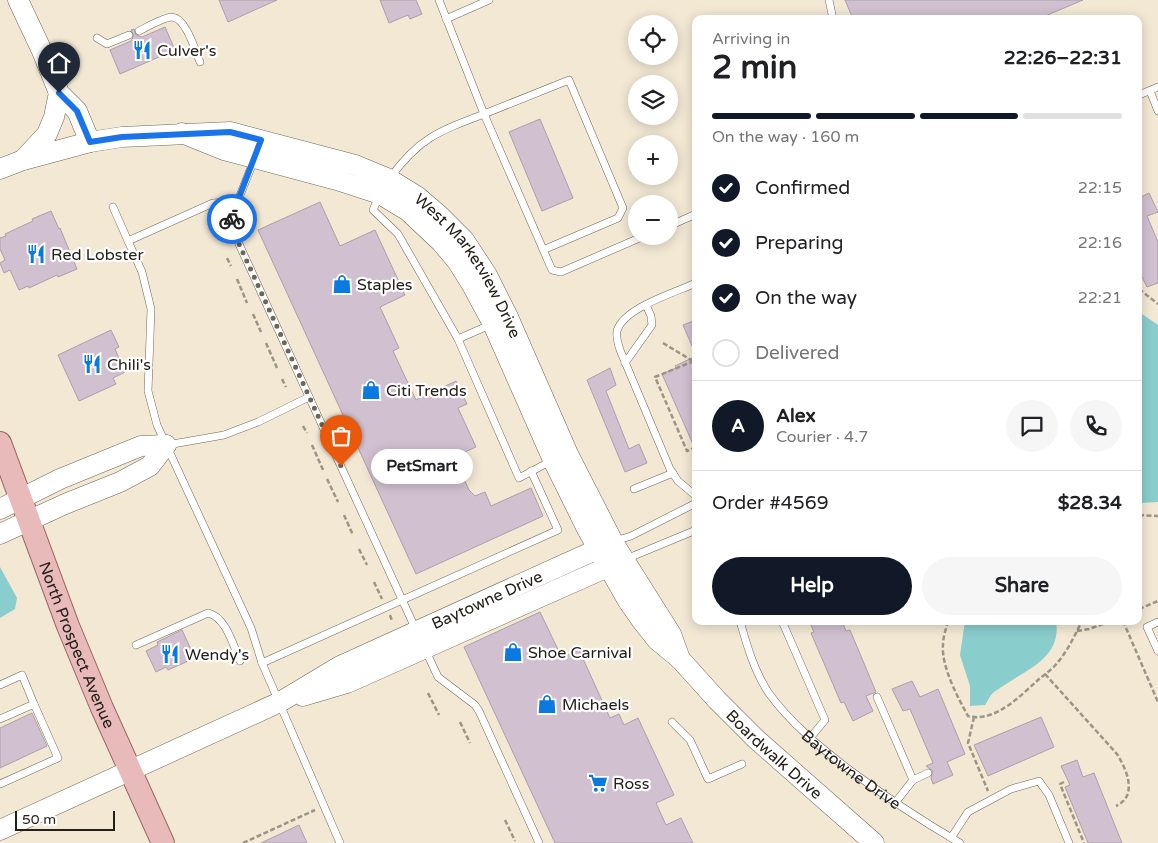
<!DOCTYPE html>
<meta charset="utf-8">
<style>
:root{--surface:#fff;--page:#f6f6f6;--text:#202124;--muted:#757577;--line:#e0e0e0;--accent:#111827}
body{margin:0;font-family:"Varela Round",sans-serif;background:var(--page);color:var(--text);height:100vh;display:flex;flex-direction:column;font-size:19px;white-space:nowrap}
*{box-sizing:border-box;margin:0}
p{font-size:16px;color:var(--muted)}
.icon{flex:none;width:28px;height:28px;fill:none;stroke:currentColor;stroke-width:2;stroke-linecap:round;stroke-linejoin:round}
.map{position:relative;flex:1;overflow:hidden}
.details{position:absolute;left:692px;top:15px;width:450px;height:610px;display:flex;flex-direction:column;background:var(--surface);border-radius:10px;box-shadow:0 2px 12px #0003}
.details>*{flex:none}
.fabs{position:absolute;left:628px;top:15px;display:grid;gap:10px}
.fabs a{display:grid;place-items:center;width:50px;height:50px;border-radius:50%;background:var(--surface);box-shadow:0 2px 12px #0003;font-size:25px}
.scale{position:absolute;left:15px;bottom:12px;width:100px;box-sizing:border-box;padding-left:5px;border:2px solid #242019;border-top:0;font-size:14px;line-height:18px;white-space:nowrap;color:#242019;-webkit-text-stroke:4px #fff;paint-order:stroke}
.pin{position:absolute;display:grid;place-items:center;width:42px;height:42px;color:#fff;margin:-51px -21px;border-radius:50% 50% 50% 0;rotate:-45deg;box-shadow:0 0 5px #0007}
.pin .icon{rotate:45deg}
.courier{position:absolute;display:grid;place-items:center;width:50px;height:50px;margin:-25px;border:4px solid #1a73e8;border-radius:50%;background:#fff;color:#222;box-shadow:0 1px 6px #0007}
.bubble{position:absolute;height:35px;border-radius:18px;background:var(--surface);box-shadow:0 2px 12px #0003;font-size:16px;font-weight:700;line-height:35px;text-align:center}
.headline em{font-style:normal;font-weight:700}
.headline div{display:flex;flex-direction:column-reverse}
.headline{display:flex;align-items:center;justify-content:space-between;height:85px;padding:0 20px}
h1{font-size:32px;font-weight:700;line-height:38px}
.bar{display:grid;grid-template-columns:repeat(4,1fr);gap:8px 5px;align-content:center;height:60px;padding:0 20px}
.bar i{height:6px;border-radius:4px;background:var(--line)}
.bar .active{background:var(--accent)}
.bar p{grid-column:span 4}
.line{display:flex;align-items:center;gap:12px;padding:0 20px;border-top:1px solid var(--line)}
.line div{flex:1}
.round{display:grid;place-items:center;flex:none;width:52px;height:52px;border-radius:26px;background:var(--page)}
ol{padding:0 20px;list-style:none}
li{display:flex;align-items:center;gap:15px;height:55px}
li p{margin-inline-start:auto}
li .icon{padding:5px;border-radius:50%;background:var(--accent);color:#fff;stroke-width:4}
li:last-child{color:var(--muted)}
li i{width:28px;height:28px;border:2px solid var(--line);border-radius:50%}
.button{display:flex;gap:10px;margin-top:auto;padding:10px 20px}
.button a{flex:1;height:58px;border-radius:30px;background:var(--accent);color:#fff;font-size:20px;font-weight:700;line-height:58px;text-align:center}
.button a+a{background:var(--page);color:var(--text)}
.map>svg:first-child{display:block}
.water{fill:#8acdcd}
.building{fill:#d1c0cf;stroke:#ae9eac}
.lines{fill:none;stroke-linecap:round;stroke-linejoin:round}
.lane-casing{stroke:#706756;stroke-width:8}
.secondary-casing{stroke:#706756;stroke-width:21}
.primary-casing{stroke:#9a6663;stroke-width:24}
.path{stroke:#9c9486;stroke-width:2.5;stroke-dasharray:5 2.5;stroke-linecap:butt}
.lane{stroke:#fff;stroke-width:7}
.secondary{stroke:#fff;stroke-width:20}
.primary{stroke:#e8bab9;stroke-width:22}
.done{stroke:#6c665a;stroke-width:5;stroke-dasharray:0 9}
.route{stroke:#1a73e8;stroke-width:6}
.labels{text-anchor:middle;stroke-width:4.5;stroke-linejoin:round;paint-order:stroke}
.poi-label{font-size:16px;fill:#242019;stroke:#fff;text-anchor:start}
.street-label{font-size:16px;fill:#242019;stroke:#fff}
</style>
<div class="map">
<svg width="1158" height="843" viewBox="0 0 1158 843">
<rect width="100%" height="100%" fill="#f2e8d4"/>
<path class="water" d="M1139 312 1158 325V502L1139 503Z
M0 567 17 598 15 609 0 618Z
M965 621H1056C1062 657 1028 669 1003 686 999 689 994 691 991 695 989 698 987 702 985 705L970 706V686L960 655Z"/>
<path class="building" d="M219 0H277L228 22Z
M380 0H416L422 14 410 19 408 15 389 23Z
M845 0H1083L1038 19H853Z
M165 27 175 50 120 74 110 50 131 41 134 35 131 30 134 29 136 35 142 37Z
M540 119 573 198 542 211 509 132Z
M1149 193 1158 212 1147 216 1158 242V283L1147 287 1139 271V198Z
M320 202 340 246 375 230 405 295 380 307 399 348 393 351 416 400 456 381 467 404 458 408 476 447 454 457 469 490 475 496 485 492 491 506 531 488 543 516 416 574 258 230Z
M51 211 59 229 60 228 77 269 58 277 57 275 29 288 28 286 19 290 10 270 4 273 0 263 5 260 0 249V238L6 236 5 234 33 221 32 219Z
M696 320V355L683 325Z
M111 330 119 347 115 349 125 372 113 378 116 384 79 401 58 355Z
M696 356V451L662 374 676 368 675 366Z
M610 368 616 385 606 391 629 449 639 444 647 463 625 472 587 380Z
M540 612 562 658 579 650 610 718 619 714 624 725 638 718 674 795 656 803 666 825 681 818 693 843H555L464 647Z
M809 621H842L846 631 850 630 876 692 866 696 873 711 853 721 844 702 841 703 811 633 814 632Z
M182 630 195 658 168 670 166 667 156 672 146 651 158 645 157 642Z
M912 681 920 697 938 689 965 754 947 762 953 775 933 784 931 778 933 771 926 766 933 763 910 709 903 711 892 689Z
M32 713 47 746 0 768V728Z
M1041 717 1054 747 988 776 974 745Z
M1077 760 1083 777 1094 773 1122 843H1088L1065 787 1070 785 1061 766Z
M299 825 307 843H261Z"/>
<g class="lines">
<g class="lane-casing">
<g id="lane">
<path d="M829 0 833 19"/>
<path d="M446 19 489 0"/>
<path d="M139 31C147 27 164 17 172 17 186 18 195 50 200 62"/>
<path d="M97 38 107 44 129 35"/>
<path d="M1150 91 1158 111"/>
<path d="M1139 95 1158 87"/>
<path d="M254 160 233 213V231L416 630"/>
<path d="M390 178C419 138 439 131 484 114L439 0"/>
<path d="M379 196 373 210 398 234 458 339 519 478 551 461"/>
<path d="M238 201 213 203 128 241 142 272 151 309 148 391 157 425 251 628 262 663 340 843"/>
<path d="M113 207 128 241"/>
<path d="M669 226 696 214"/>
<path d="M543 250 618 218 623 208 569 80 484 114 552 270 561 272 644 236"/>
<path d="M696 283C676 292 623 308 617 331 616 337 618 344 620 350L670 469 678 481 696 496"/>
<path d="M458 339 492 324"/>
<path d="M625 363 652 325 651 316 646 305"/>
<path d="M167 445 224 435 258 422 309 397"/>
<path d="M634 489 673 473"/>
<path d="M615 541 631 536 696 503"/>
<path d="M626 559 696 530"/>
<path id="s1" d="M740 621C747 646 754 670 768 692 790 723 821 748 851 771 886 797 922 821 960 843"/>
<path d="M782 621 825 720 810 738"/>
<path d="M1158 622 1147 627 1158 651"/>
<path d="M136 645 208 613C226 617 233 645 240 661"/>
<path d="M425 649 438 677 475 705 479 711 539 843"/>
<path d="M262 663 558 530 531 471"/>
<path d="M0 685 22 675 34 704 0 719"/>
<path d="M877 697 913 780 895 803"/>
<path d="M672 722 690 740 708 779 742 764"/>
<path d="M913 780 928 773"/>
<path d="M0 784 58 758 34 704"/>
<path d="M951 838 968 812 1011 789 1039 781 1049 795 1069 843"/>
</g>
</g>
<g class="secondary-casing">
<g id="secondary">
<path d="M18 0 42 51 59 93 77 111 90 142"/>
<path id="s2" d="M182 133 224 150 337 180 380 194 408 211 441 242 457 261 472 285 493 324 553 460 587 529 628 601 642 621 657 640 680 659 717 700 756 739 874 843"/>
<path d="M23 160 47 134 54 117 59 93"/>
<path id="s3" d="M0 169 23 160 90 142 122 137 230 132 355 165 389 179 418 197 440 216 464 240 487 275 508 317 568 454 613 542 671 634 680 659"/>
<path d="M0 509 60 479 141 446 166 445"/>
<path d="M0 534 65 504 120 482 150 466 166 445"/>
<path d="M303 696 347 683 619 562"/>
<path id="s4" d="M0 830 280 702 340 666 609 544"/>
</g>
</g>
<g class="primary-casing">
<g id="primary">
<path id="s5" d="M0 443 68 626 102 708 163 843"/>
</g>
</g>
<path class="path" d="M227 258 231 266
M237 279 247 303
M1139 289 1158 304
M253 314 261 332
M266 343 277 368
M663 343 696 363
M694 361 655 377 687 451 696 447
M282 379 286 387
M303 426 307 433
M312 445 323 470
M327 479 338 502
M344 515 353 535
M1139 515 1158 516
M359 549 367 565
M374 582 382 599
M1139 609 1158 601
M390 615 392 621
M948 621C946 629 943 637 943 645 941 666 958 698 968 716 995 723 1020 696 1038 680 1045 674 1053 669 1058 662 1068 650 1075 635 1082 621
M1123 621 1158 702
M1077 631 1089 629 1111 621
M1045 674 1117 754C1127 770 1138 796 1116 806
M428 693 439 715
M974 717 968 743 988 791
M460 722 470 743
M1064 782 1060 784 1084 843
M505 820 515 841
M243 843 315 810"/>
<use href="#lane" class="lane"/>
<use href="#secondary" class="secondary"/>
<use href="#primary" class="primary"/>
</g>
<g class="lines">
<path class="done" d="M232 219 233 231 341 466"/>
<path class="route" d="M59 93 77 111 90 142 122 137 230 132 261 140 233 213 232 219"/>
</g>
<defs>
<g id="restaurant-bare" transform="scale(1.5)"><path d="M-5-6h1v4h1v-4h1v4h1v-4h1v5L-1.5 .5V6h-2V.5L-5-1ZM5-6V6H3V1.5H1.5Q1.5-4 5-6Z" fill="#0a79e0" stroke="#fff" stroke-width="2.5" paint-order="stroke"/></g>
<g id="shop-bare" transform="scale(1.5)"><path d="M-5-2.5h2.3a2.7 3.5 0 0 1 5.4 0H5L5.5 6h-11ZM-1.5-2.5h3a1.5 2.3 0 0 0-3 0Z" fill="#0a79e0" stroke="#fff" stroke-width="2.5" paint-order="stroke"/></g>
<g id="supermarket-bare" transform="scale(1.5)"><path d="M-6-5.5h2.5l.6 2H6L4.5 2H-2.5L-4.4-4H-6ZM-1.5 3.2a1.3 1.3 0 1 0 .1 0ZM3 3.2a1.3 1.3 0 1 0 .1 0Z" fill="#0a79e0" stroke="#fff" stroke-width="2.5" paint-order="stroke"/></g>
</defs>
<g fill-rule="evenodd">
<use href="#restaurant-bare" x="142" y="50"/>
<use href="#restaurant-bare" x="36" y="254"/>
<use href="#shop-bare" x="342" y="284"/>
<use href="#restaurant-bare" x="92" y="364"/>
<use href="#shop-bare" x="371" y="390"/>
<use href="#shop-bare" x="513" y="652"/>
<use href="#restaurant-bare" x="170" y="654"/>
<use href="#shop-bare" x="547" y="704"/>
<use href="#supermarket-bare" x="598" y="783"/>
</g>
<g class="labels">
<g class="poi-label">
<text x="157" y="56">Culver's</text>
<text x="51" y="260">Red Lobster</text>
<text x="357" y="290">Staples</text>
<text x="107" y="370">Chili's</text>
<text x="386" y="396">Citi Trends</text>
<text x="528" y="658">Shoe Carnival</text>
<text x="185" y="660">Wendy's</text>
<text x="562" y="710">Michaels</text>
<text x="613" y="789">Ross</text>
</g>
<g class="street-label">
<text dy="6" stroke="none"><textPath href="#s3" startOffset="521">West Marketview Drive</textPath></text>
<text dy="6" stroke="none"><textPath href="#s4" startOffset="539">Baytowne Drive</textPath></text>
<text dy="6" stroke="none"><textPath href="#s5" startOffset="216">North Prospect Avenue</textPath></text>
<text dy="6" stroke="none"><textPath href="#s2" startOffset="904">Boardwalk Drive</textPath></text>
<text dy="6" stroke="none"><textPath href="#s1" startOffset="191">Baytowne Drive</textPath></text>
</g>
</g>
</svg>
<div class="fabs">
<a><svg class="icon" aria-label="locate" viewBox="0 0 24 24"><circle cx="12" cy="12" r="6"/><path d="M12 2v4M12 18v4M2 12h4M18 12h4"/></svg></a>
<a><svg class="icon" aria-label="layers" viewBox="0 0 24 24"><path d="M12 4l9 5-9 5-9-5zM3 14l9 5 9-5"/></svg></a>
<a>+</a>
<a>−</a>
</div>
<div class="scale">50 m</div>
<div class="pin" style="left:341px;top:466px;background:#ea580c"><svg class="icon" aria-label="bag" viewBox="0 0 24 24"><path d="M5 8h14l-1 12H6zM9 8a3 3 0 0 1 6 0"/></svg></div>
<div class="pin" style="left:59px;top:93px;background:#1f2937"><svg class="icon" aria-label="home" viewBox="0 0 24 24"><path d="M3 11l9-7 9 7M6 9v11h12V9"/></svg></div>
<div class="courier" style="left:232px;top:219px"><svg class="icon" aria-label="bike" viewBox="0 0 24 24"><circle cx="6" cy="16" r="4"/><circle cx="18" cy="16" r="4"/><path d="M6 16l4-8h5l3 8M10 8l3 8H6M13 5h3"/></svg></div>
<div class="bubble" style="left:371px;top:449px;width:102px">PetSmart</div>
<section class="details">
<div class="headline"><div><h1>2 min</h1><p>Arriving in</p></div><em>22:26–22:31</em></div>
<div class="bar"><i class="active"></i><i class="active"></i><i class="active"></i><i></i><p>On the way · 160 m</p></div>
<ol>
<li><svg class="icon" aria-label="check" viewBox="0 0 24 24"><path d="M5 12l5 5 9-10"/></svg>Confirmed<p>22:15</p></li>
<li><svg class="icon" aria-label="check" viewBox="0 0 24 24"><path d="M5 12l5 5 9-10"/></svg>Preparing<p>22:16</p></li>
<li><svg class="icon" aria-label="check" viewBox="0 0 24 24"><path d="M5 12l5 5 9-10"/></svg>On the way<p>22:21</p></li>
<li><i></i>Delivered</li>
</ol>
<div class="line" style="height:90px"><b class="round" style="background:var(--accent);color:#fff">A</b><div><b>Alex</b><p>Courier · 4.7</p></div><a class="round"><svg class="icon" aria-label="chat" viewBox="0 0 24 24"><path d="M4 5h16v11H9l-5 4z"/></svg></a><a class="round"><svg class="icon" aria-label="phone" viewBox="0 0 24 24"><path d="M5 4h4l2 5-3 2q2 4 5 5l2-3 5 2v4C11 20 4 13 5 4z"/></svg></a></div>
<div class="line" style="height:65px"><div>Order #4569</div><b>$28.34</b></div>
<div class="button"><a>Help</a><a>Share</a></div>
</section>
</div>
